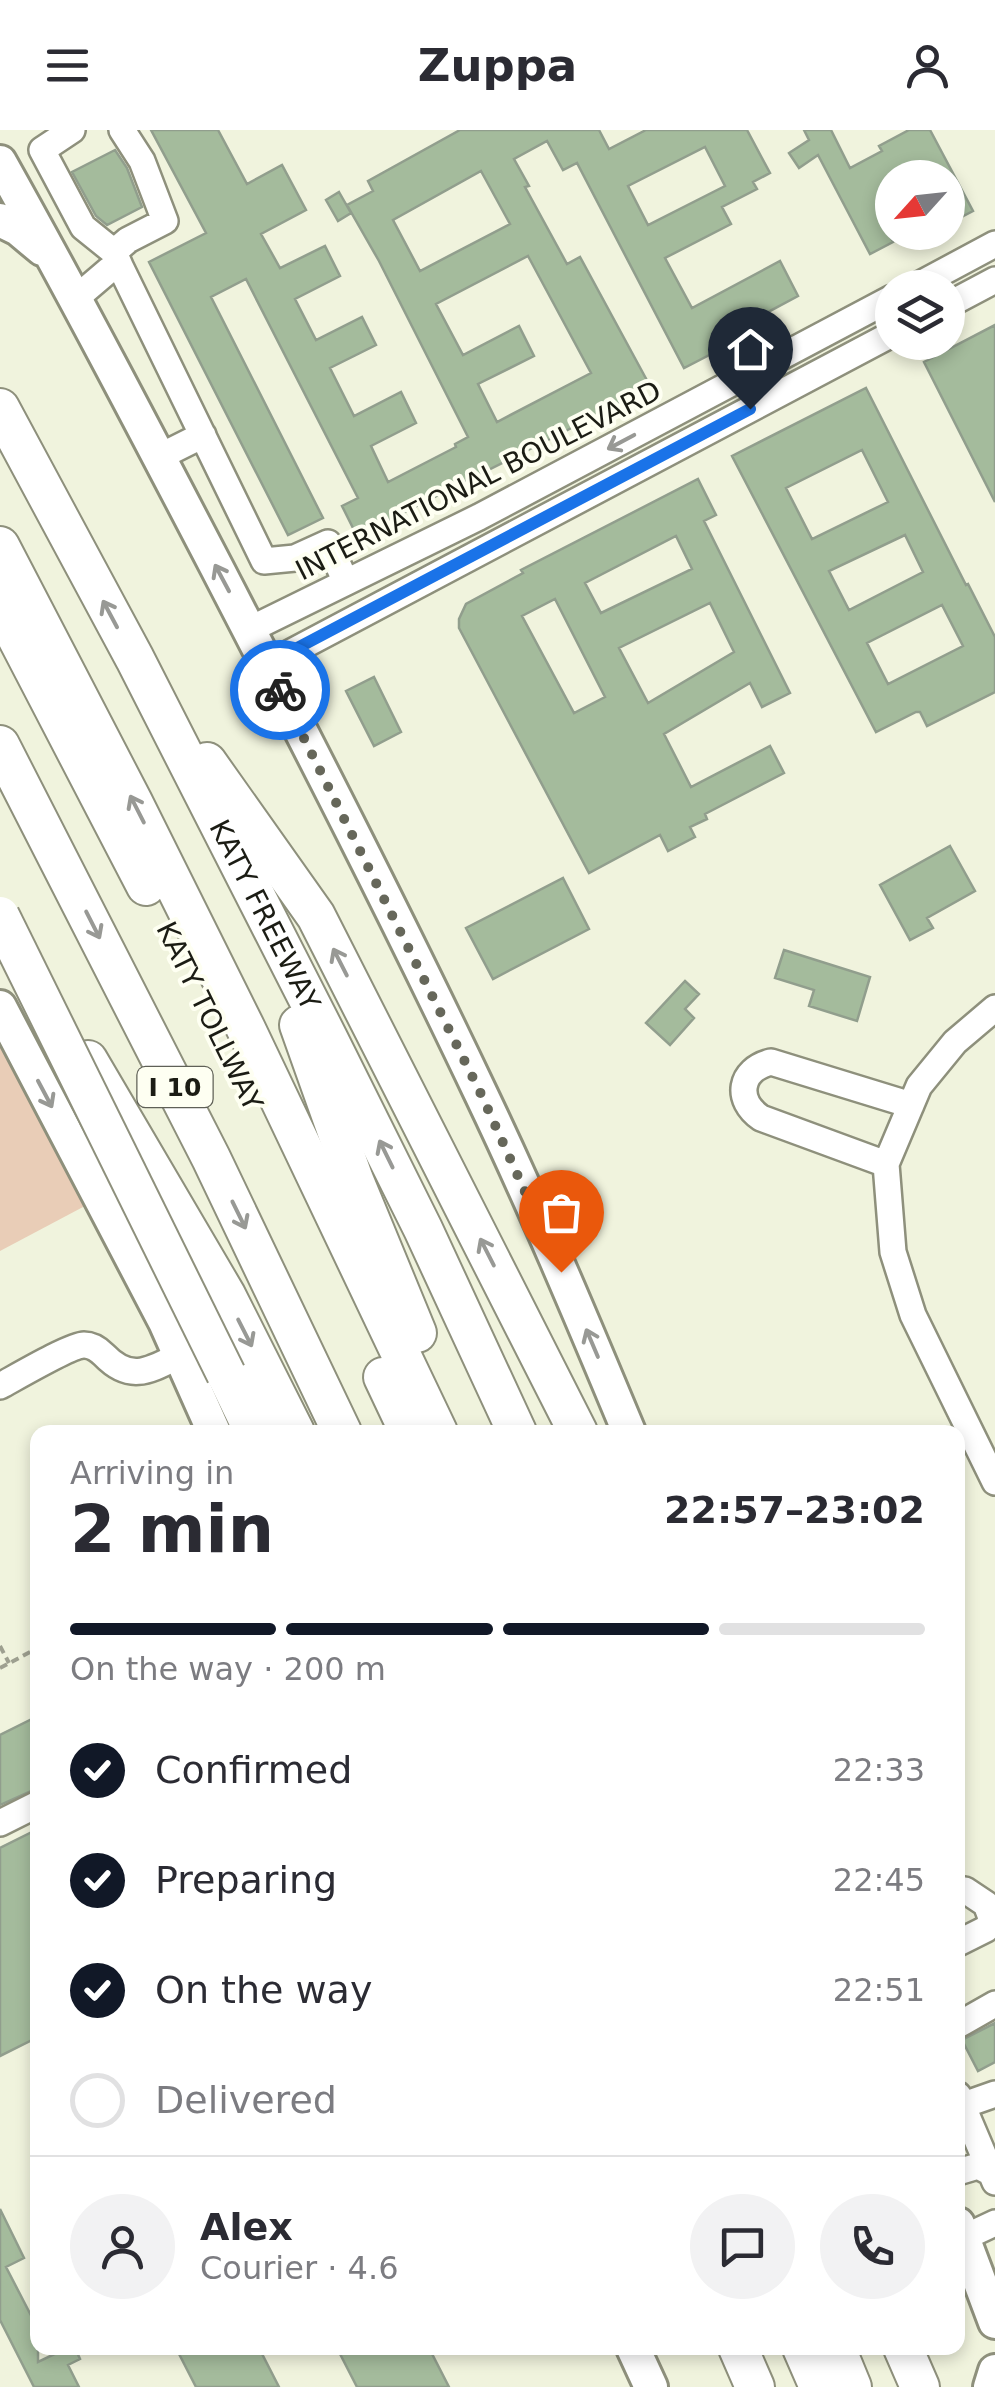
<!DOCTYPE html>
<meta charset="utf-8">
<style>
:root{--surface:#fff;--page:#f2f2f3;--text:#2b2b33;--muted:#7c7c81;--line:#e1e1e2;--accent:#111827}
body{margin:0;font-family:"DejaVu Sans",sans-serif;background:var(--page);color:var(--text);height:100vh;display:flex;flex-direction:column;font-size:38px;white-space:nowrap}
*{box-sizing:border-box;margin:0}
p{font-size:32px;color:var(--muted)}
.icon{flex:none;width:55px;height:55px;fill:none;stroke:currentColor;stroke-width:2;stroke-linecap:round;stroke-linejoin:round}
.map{position:relative;flex:1;overflow:hidden}
.panel{position:absolute;left:30px;top:1295px;width:935px;height:930px;display:flex;flex-direction:column;background:var(--surface);border-radius:20px;box-shadow:0 5px 15px #0003}
.panel>*{flex:none}
.needle{width:65px;rotate:243deg}
.controls{position:absolute;left:875px;top:30px;display:grid;gap:20px}
.controls a{display:grid;place-items:center;width:90px;height:90px;border-radius:50%;background:var(--surface);box-shadow:0 5px 15px #0003;font-size:50px}
.pin{position:absolute;display:grid;place-items:center;width:85px;height:85px;color:#fff;margin:-102px -42px;border-radius:50% 50% 50% 0;rotate:-45deg;box-shadow:0 0 10px #0007}
.pin .icon{rotate:45deg}
.courier{position:absolute;display:grid;place-items:center;width:100px;height:100px;margin:-50px;border:8px solid #1a73e8;border-radius:50%;background:#fff;color:#222;box-shadow:0 2px 12px #0007}
.overview em{font-style:normal;font-weight:600}
.overview div{display:flex;flex-direction:column-reverse}
.overview{display:flex;align-items:center;justify-content:space-between;height:170px;padding:0 40px}
h1{font-size:65px;font-weight:600;line-height:75px}
.bar{display:grid;grid-template-columns:repeat(4,1fr);gap:15px 10px;align-content:center;height:120px;padding:0 40px}
.bar i{height:12px;border-radius:8px;background:var(--line)}
.bar .active{background:var(--accent)}
.bar p{grid-column:span 4}
.line{display:flex;align-items:center;gap:25px;padding:0 40px;border-top:2px solid var(--line)}
.line div{flex:1}
.round{display:grid;place-items:center;flex:none;width:105px;height:105px;border-radius:52px;background:var(--page)}
ol{padding:0 40px;list-style:none}
li{display:flex;align-items:center;gap:30px;height:110px}
li p{margin-inline-start:auto}
li .icon{padding:10px;border-radius:50%;background:var(--accent);color:#fff;stroke-width:4}
li:last-child{color:var(--muted)}
li i{width:55px;height:55px;border:5px solid var(--line);border-radius:50%}
header{display:flex;justify-content:space-between;align-items:center;height:130px;padding:0 40px;background:var(--surface);font-size:45px;font-weight:600}
.map>svg:first-child{display:block}
.green{fill:#e9cdb7}
.building{fill:#a4bb9c;stroke:#919e8d;stroke-width:2.5;fill-rule:evenodd}
.lines{fill:none;stroke-linecap:round;stroke-linejoin:round}
.minor-casing{stroke:#8e907c;stroke-width:30}
.major-casing{stroke:#8e907c;stroke-width:38}
.highway-casing{stroke:#8e907c;stroke-width:42}
.path{stroke:#9ea090;stroke-width:4;stroke-dasharray:8 5;stroke-linecap:butt}
.minor{stroke:#fff;stroke-width:25}
.major{stroke:#fff;stroke-width:32}
.highway{stroke:#fff;stroke-width:38}
.highway-bridge-casing{stroke:#8e907c;stroke-width:42;stroke-linecap:butt}
.highway-bridge{stroke:#fff;stroke-width:38}
.oneway{stroke:#989995}
.done{stroke:#66675a;stroke-width:10;stroke-dasharray:0 18}
.route{stroke:#1a73e8;stroke-width:12}
.labels{text-anchor:middle;stroke-width:8;stroke-linejoin:round;paint-order:stroke}
.shield{fill:#fefff2;stroke:#5f6057;stroke-width:2.5}
.shield-label{font-size:25px;font-weight:bold;fill:#1b1c14}
.street-label{font-size:28px;fill:#1b1c14;stroke:#fefff2}
</style>
<header><svg class="icon" aria-label="menu" viewBox="0 0 24 24"><path d="M4 6h16M4 12h16M4 18h16"/></svg>Zuppa<svg class="icon" aria-label="person" viewBox="0 0 24 24"><circle cx="12" cy="8" r="4"/><path d="M4 21q1-7 8-7t8 7"/></svg></header>
<div class="map">
<svg width="995" height="2257" viewBox="0 0 995 2257">
<rect width="100%" height="100%" fill="#f0f3dd"/>
<path class="green" d="M0 878 100 1068 0 1121Z"/>
<path class="building" d="M151 0H218L247 54 282 35 306 80 261 104 280 138 325 116 340 146 295 169 316 210 362 187 376 215 330 238 354 286 401 262 416 293 371 316 388 352 456 317 455 314 468 307 379 131 347 75 373 61 368 51 460 0H599L609 19 646 0H747L770 43 753 52 757 59 722 77 731 94 665 128 692 178 780 131 798 166 710 213 715 222 684 238 577 33 563 40 547 11 514 29 529 56 525 57 567 134 580 127 650 256 562 303 357 406 342 376 358 368 246 149 211 167 323 388 288 405 149 132 206 103ZM705 17 725 56 648 95 628 56ZM481 41 510 94 420 141 393 90ZM528 126 591 243 497 292 478 254 534 226 519 196 463 225 436 174Z
M804 0H831L850 38 882 21 879 16 909 0H930L973 81 948 94V48H892V77L879 84 893 112 870 124 818 25 799 38 789 23 809 10Z
M115 20 127 38 142 77 107 95 96 86 72 42Z
M339 62 351 83 338 91 326 70Z
M995 195V372L924 232Z
M866 258 966 455 968 454 995 507V562L927 596 920 582H916L876 602 732 326ZM862 320 888 372 812 409 786 358ZM905 405 923 442 849 480 829 441ZM942 475 963 516 888 554 867 513Z
M698 349 716 385 704 391 790 563 762 577 750 553 664 604 691 657 770 616 784 643 705 684 707 689 690 697 695 707 668 721 660 705 589 743 459 498V489L466 474 523 443 521 440ZM676 406 692 439 601 483 585 453ZM555 469 605 567 574 583 522 486ZM710 473 734 522 648 573 619 518Z
M374 547 401 602 374 616 346 561Z
M950 716 975 761 927 788 933 798 910 810 880 755Z
M563 748 589 799 493 849 466 798Z
M784 820 870 847 857 891 809 876 814 860 775 848Z
M685 851 699 864 685 879 694 888 670 915 646 893Z
M38 1586V1658L0 1675V1605Z
M38 1699V1907L0 1926V1718Z
M995 1893V1932L978 1941 962 1910Z
M0 2079 24 2128 6 2137 38 2199V2232L67 2218H75L80 2229 68 2235 79 2257H34L0 2190Z
M176 2218H259L279 2257H196Z
M337 2218H429L449 2257H357Z"/>
<g class="lines">
<g class="minor-casing">
<path id="minor" d="M72 0 42 20 83 97 114 122 120 136
M114 122 128 110 165 91 142 31 122 0
M913 158 995 114
M75 169 109 140 120 136 264 431 295 428 328 413 346 452
M948 175 995 150
M159 327 203 305
M249 500 479 387 892 168
M267 535 892 204
M995 878 955 912 919 956 886 1034 893 1122 913 1185 995 1352
M886 1034 761 988C735 970 739 940 771 932L911 975
M0 1256C15 1248 71 1215 84 1215 92 1215 98 1219 104 1225 131 1253 150 1240 180 1225
M0 1693 38 1674
M958 1762 965 1760 986 1774 992 1790 986 1799 958 1813
M958 1895 995 1874
M958 1965 995 2052
M958 1977 995 1964
M958 2042 978 2036 995 2045
M963 2108 995 2093"/>
</g>
<g class="major-casing">
<path id="major" d="M0 32C75 166 146 302 217 438 307 612 397 787 481 964 534 1075 582 1189 629 1302
M0 90 18 99 42 119
M0 877 165 1192 214 1302
M958 2094 995 2192
M633 2218 651 2257
M990 2257 995 2241"/>
</g>
<g class="highway-casing">
<g id="highway">
<path id="s1" d="M0 278 135 529 329 910 423 1099 517 1302"/>
<path d="M0 416 133 672 246 899 438 1302"/>
<path d="M0 475 146 756"/>
<path d="M0 615 211 1028 342 1302"/>
<path d="M207 632 316 786 578 1302"/>
<path d="M299 895 354 1050 417 1203"/>
<path d="M88 930 226 1165 295 1302"/>
<path d="M226 1244 254 1302"/>
<path d="M383 1247 409 1302"/>
<path d="M738 2218 755 2257"/>
<path d="M802 2218 819 2257"/>
<path d="M836 2218 852 2257"/>
<path d="M903 2218 920 2257"/>
</g>
</g>
<path class="path" d="M0 1516 9 1533
M0 1538 34 1520"/>
<use href="#minor" class="minor"/>
<use href="#major" class="major"/>
<use href="#highway" class="highway"/>
<g class="highway-bridge-casing">
<path id="highway-bridge" d="M0 786 226 1244"/>
</g>
<use href="#highway-bridge" class="highway-bridge"/>
</g>
<defs><path id="oneway-shaft" d="M-6 0H5M1.5-3L5.5 0L1.5 3" fill="none" stroke-width="1.6" stroke-linecap="round" stroke-linejoin="round" transform="scale(2.5)"/></defs>
<g class="oneway">
<use href="#oneway-shaft" transform="translate(621 312) rotate(152)"/>
<use href="#oneway-shaft" transform="translate(222 448) rotate(-118)"/>
<use href="#oneway-shaft" transform="translate(110 484) rotate(-118)"/>
<use href="#oneway-shaft" transform="translate(137 679) rotate(-117)"/>
<use href="#oneway-shaft" transform="translate(93 795) rotate(63)"/>
<use href="#oneway-shaft" transform="translate(340 832) rotate(-117)"/>
<use href="#oneway-shaft" transform="translate(45 964) rotate(62)"/>
<use href="#oneway-shaft" transform="translate(386 1024) rotate(-116)"/>
<use href="#oneway-shaft" transform="translate(239 1085) rotate(64)"/>
<use href="#oneway-shaft" transform="translate(487 1122) rotate(-117)"/>
<use href="#oneway-shaft" transform="translate(245 1203) rotate(63)"/>
<use href="#oneway-shaft" transform="translate(592 1213) rotate(-113)"/>
</g>
<g class="lines">
<path class="done" d="M280 560 482 966 561 1142"/>
<path class="route" d="M280 560 267 534 750 279"/>
</g>
<g class="labels">
<rect class="shield" x="137.5" y="937" width="75" height="40" rx="8"/>
<g class="shield-label">
<text x="175" y="966">I 10</text>
</g>
<g class="street-label">
<text transform="translate(478 350) rotate(-27)" y="10">INTERNATIONAL BOULEVARD</text>
<text dy="10" stroke="none"><textPath href="#s1" startOffset="572">KATY FREEWAY</textPath></text>
<text transform="translate(210 886) rotate(64)" y="10">KATY TOLLWAY</text>
</g>
</g>
</svg>
<div class="controls">
<a><svg class="needle" viewBox="-14 -14 28 28"><path d="M0-13l5 13h-10z" fill="#e53935"/><path d="M0 13l5-13h-10z" fill="#7c7c81"/></svg></a>
<a><svg class="icon" aria-label="layers" viewBox="0 0 24 24"><path d="M12 4l9 5-9 5-9-5zM3 14l9 5 9-5"/></svg></a>
</div>
<div class="pin" style="left:561px;top:1142px;background:#ea580c"><svg class="icon" aria-label="bag" viewBox="0 0 24 24"><path d="M5 8h14l-1 12H6zM9 8a3 3 0 0 1 6 0"/></svg></div>
<div class="pin" style="left:750px;top:279px;background:#1f2937"><svg class="icon" aria-label="home" viewBox="0 0 24 24"><path d="M3 11l9-7 9 7M6 9v11h12V9"/></svg></div>
<div class="courier" style="left:280px;top:560px"><svg class="icon" aria-label="bike" viewBox="0 0 24 24"><circle cx="6" cy="16" r="4"/><circle cx="18" cy="16" r="4"/><path d="M6 16l4-8h5l3 8M10 8l3 8H6M13 5h3"/></svg></div>
<section class="panel">
<div class="overview"><div><h1>2 min</h1><p>Arriving in</p></div><em>22:57–23:02</em></div>
<div class="bar"><i class="active"></i><i class="active"></i><i class="active"></i><i></i><p>On the way · 200 m</p></div>
<ol>
<li><svg class="icon" aria-label="check" viewBox="0 0 24 24"><path d="M5 12l5 5 9-10"/></svg>Confirmed<p>22:33</p></li>
<li><svg class="icon" aria-label="check" viewBox="0 0 24 24"><path d="M5 12l5 5 9-10"/></svg>Preparing<p>22:45</p></li>
<li><svg class="icon" aria-label="check" viewBox="0 0 24 24"><path d="M5 12l5 5 9-10"/></svg>On the way<p>22:51</p></li>
<li><i></i>Delivered</li>
</ol>
<div class="line" style="height:180px"><a class="round"><svg class="icon" aria-label="person" viewBox="0 0 24 24"><circle cx="12" cy="8" r="4"/><path d="M4 21q1-7 8-7t8 7"/></svg></a><div><b>Alex</b><p>Courier · 4.6</p></div><a class="round"><svg class="icon" aria-label="chat" viewBox="0 0 24 24"><path d="M4 5h16v11H9l-5 4z"/></svg></a><a class="round"><svg class="icon" aria-label="phone" viewBox="0 0 24 24"><path d="M5 4h4l2 5-3 2q2 4 5 5l2-3 5 2v4C11 20 4 13 5 4z"/></svg></a></div>
</section>
</div>
